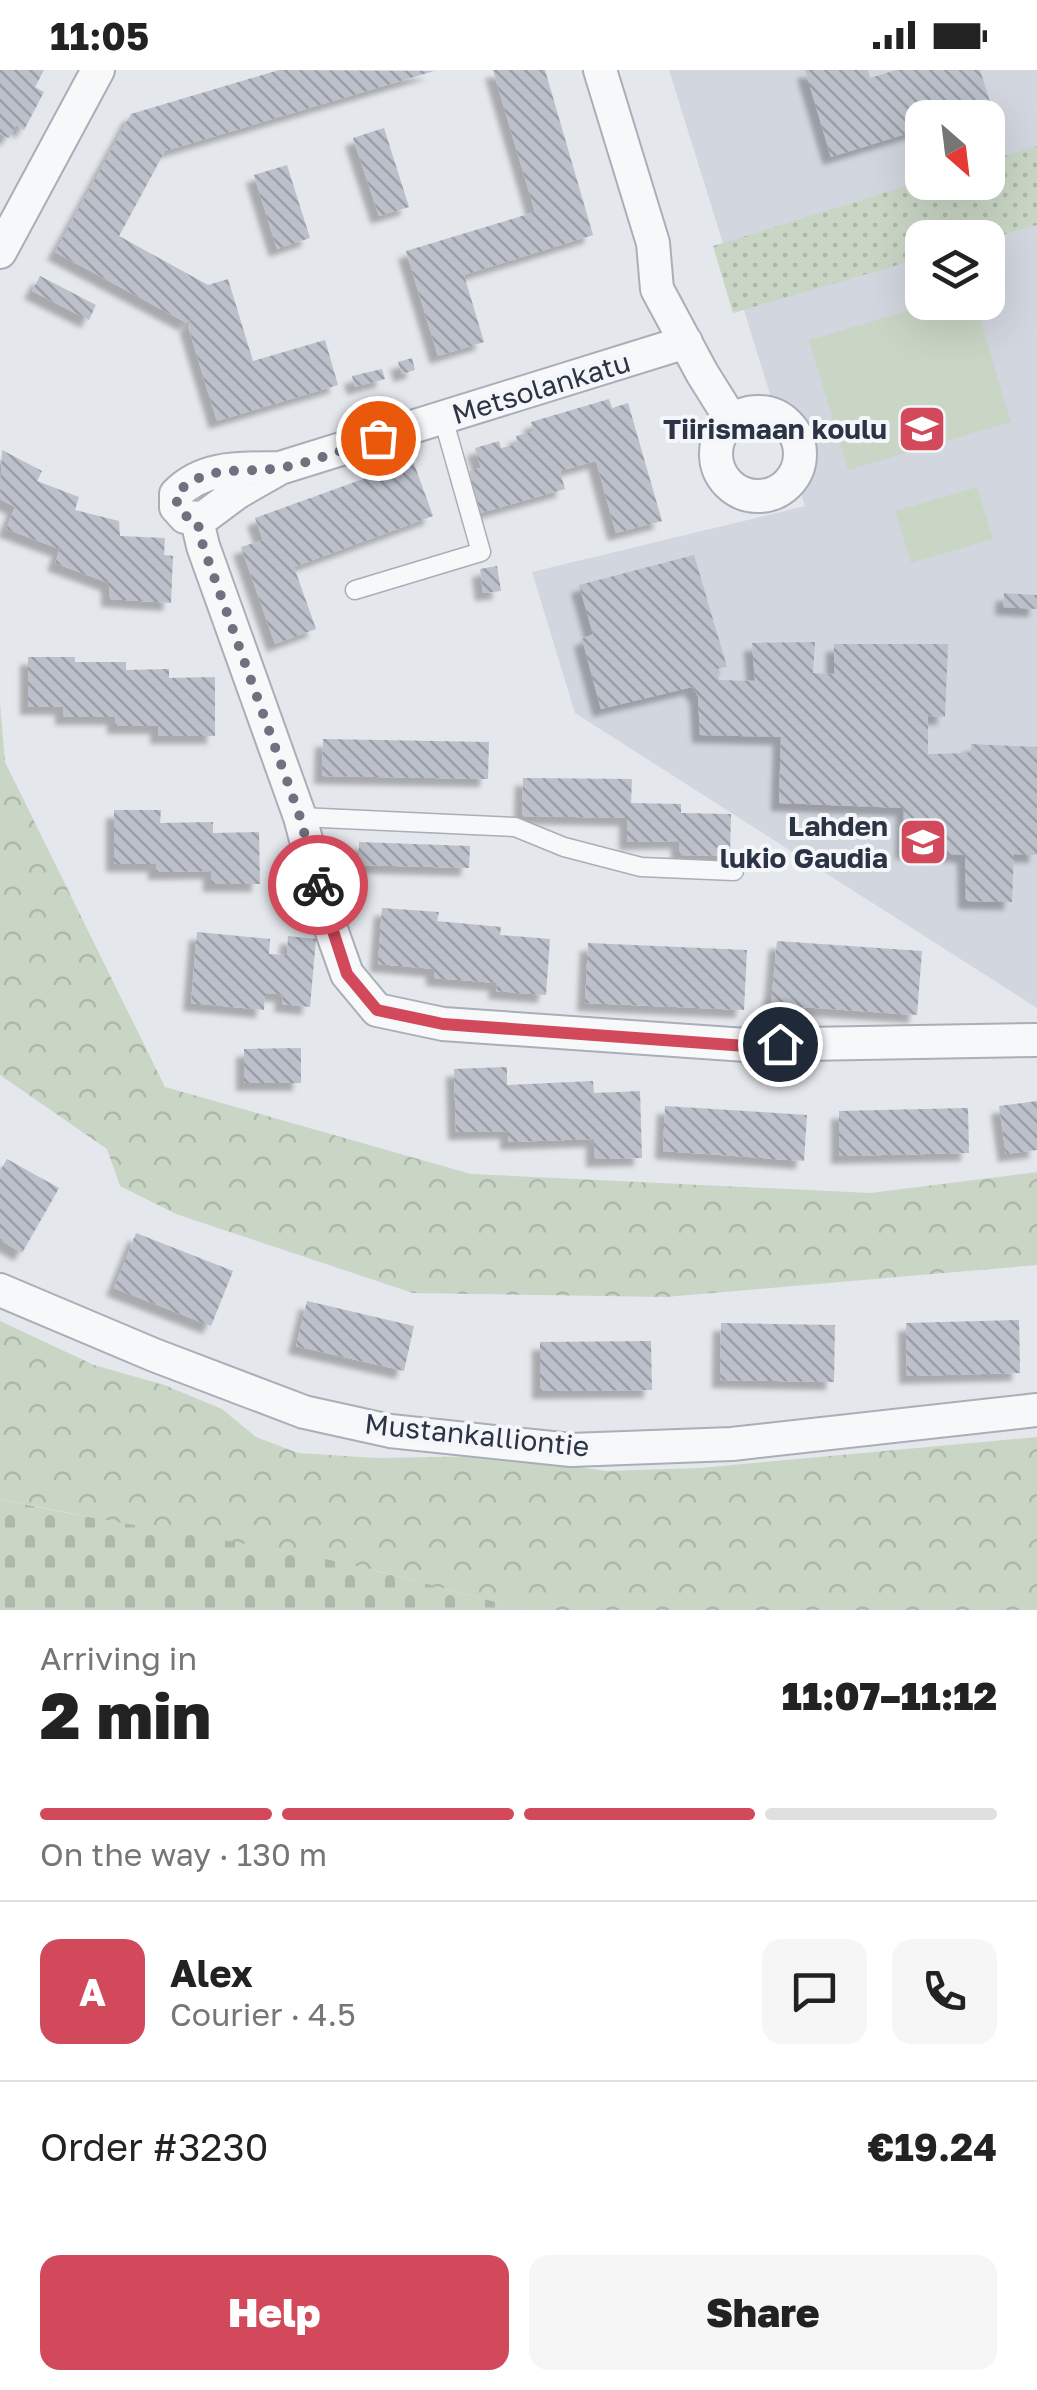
<!DOCTYPE html>
<meta charset="utf-8">
<style>
:root{--surface:#fff;--page:#f6f6f6;--text:#222;--muted:#767676;--line:#e0e0e0;--accent:#d1495b}
body{margin:0;font-family:"Golos Text",sans-serif;background:var(--page);color:var(--text);height:100vh;display:flex;flex-direction:column;font-size:38px;white-space:nowrap}
*{box-sizing:border-box;margin:0}
p{font-size:32px;color:var(--muted)}
.icon{flex:none;width:55px;height:55px;fill:none;stroke:currentColor;stroke-width:2;stroke-linecap:round;stroke-linejoin:round}
.map{position:relative;height:1540px;overflow:hidden}
.drawer{display:flex;flex-direction:column;background:var(--surface);flex:1}
.drawer>*{flex:none}
.needle{width:65px;rotate:152deg}
.tools{position:absolute;left:905px;top:30px;display:grid;gap:20px}
.tools a{display:grid;place-items:center;width:100px;height:100px;border-radius:20px;background:var(--surface);box-shadow:0 10px 40px #0002;font-size:50px}
.pin{position:absolute;display:grid;place-items:center;width:85px;height:85px;color:#fff;margin:-42px;border:5px solid #fff;border-radius:50%;box-shadow:0 2px 10px #0007}
.courier{position:absolute;display:grid;place-items:center;width:100px;height:100px;margin:-50px;border:8px solid #d1495b;border-radius:50%;background:#fff;color:#222;box-shadow:0 2px 12px #0007}
.overview em{font-style:normal;font-weight:800}
.overview div{display:flex;flex-direction:column-reverse}
.overview{display:flex;align-items:center;justify-content:space-between;height:170px;padding:0 40px}
h1{font-size:65px;font-weight:800;line-height:75px}
.bar{display:grid;grid-template-columns:repeat(4,1fr);gap:15px 10px;align-content:center;height:120px;padding:0 40px}
.bar i{height:12px;border-radius:8px;background:var(--line)}
.bar .current{background:var(--accent)}
.bar p{grid-column:span 4}
.line{display:flex;align-items:center;gap:25px;padding:0 40px;border-top:2px solid var(--line)}
.line div{flex:1}
.round{display:grid;place-items:center;flex:none;width:105px;height:105px;border-radius:20px;background:var(--page)}
.cta{display:flex;gap:20px;margin-top:auto;padding:20px 40px}
.cta a{flex:1;height:115px;border-radius:20px;background:var(--accent);color:#fff;font-size:40px;font-weight:800;line-height:115px;text-align:center}
.cta a+a{background:var(--page);color:var(--text)}
.status{display:flex;justify-content:space-between;align-items:center;height:70px;padding:0 50px;background:var(--surface);direction:ltr}
.status svg{height:28px;fill:currentColor}
.map>svg:first-child{display:block}
.built{fill:#d2d6de;fill-rule:evenodd}
.green{fill:#c9d6c5}
.forest{fill:url(#forest-crowns)}
.cemetery{fill:url(#cemetery-stones)}
.park{fill:url(#park-dots)}
.building{fill:url(#building-back-hatch);filter:url(#shadow)}
.lines{fill:none;stroke-linecap:round;stroke-linejoin:round}
.lane-casing{stroke:#a9aeb7;stroke-width:21}
.street-casing{stroke:#a9aeb7;stroke-width:36}
.lane{stroke:#f7f8fa;stroke-width:18}
.street{stroke:#f7f8fa;stroke-width:32}
.done{stroke:#6c737f;stroke-width:10;stroke-dasharray:0 18}
.route{stroke:#d1495b;stroke-width:12}
.labels{text-anchor:middle;stroke-width:8;stroke-linejoin:round;paint-order:stroke}
.street-label{font-size:28px;fill:#2b3445;stroke:#f4f6f9}
.poi-label{font-size:28px;font-weight:bold;fill:#2b3445;stroke:#f4f6f9;text-anchor:end}
</style>
<div class="status"><b>11:05</b><svg viewBox="0 0 49 12"><path d="M0 12V9h3v3zM5 12V6h3v6zM10 12V3h3v9zM15 12V0h3v12zM26 1h20v11H26zM47 4h2v5h-2z"/></svg></div>
<div class="map">
<svg width="1037" height="1540" viewBox="0 0 1037 1540">
<defs>
<pattern id="forest-crowns" width="20" height="18" patternUnits="userSpaceOnUse" patternTransform="scale(2.5)"><rect width="20" height="18" fill="#c9d6c5"/><path d="M2 6a3 3 0 1 1 6 0M12 15a3 3 0 1 1 6 0" fill="none" stroke="#adb8ab"/></pattern>
<pattern id="cemetery-stones" width="16" height="16" patternUnits="userSpaceOnUse" patternTransform="scale(2.5)"><rect width="16" height="16" fill="#c9d6c5"/><path d="M2 7V4a2 2 0 0 1 4 0v3zM10 15v-3a2 2 0 0 1 4 0v3z" fill="#adb8ab"/></pattern>
<pattern id="park-dots" width="8" height="8" patternUnits="userSpaceOnUse" patternTransform="scale(2.5)"><rect width="8" height="8" fill="#c9d6c5"/><path d="M2 2h.1M6 6h.1" fill="none" stroke="#adb8ab" stroke-width="1.8" stroke-linecap="round"/></pattern>
<pattern id="building-back-hatch" width="6" height="6" patternUnits="userSpaceOnUse" patternTransform="scale(2.5)"><rect width="6" height="6" fill="#bbc0ca"/><path d="M-1 5l2 2M0 0l6 6M5-1l2 2" fill="none" stroke="#989da6"/></pattern>
<filter id="shadow"><feDropShadow dx="-8" dy="8" stdDeviation="2.5" flood-color="#0004"/></filter>
</defs>
<rect width="100%" height="100%" fill="#e4e7ec"/>
<path class="built" d="M669 0H1037V938L575 643 532 502 805 436ZM922 48H988V112H922ZM922 168H988V232H922Z"/>
<path class="green" d="M934 233H975L1011 352 848 400 809 270Z
M977 417 993 469 911 493 895 441Z"/>
<path class="forest" d="M0 633 5 692 165 1017 471 1104 870 1123 1037 1102V1195L666 1227 413 1223 176 1144 120 1116 107 1079 0 1005Z
M0 1251 94 1295 164 1315 222 1339 256 1367 298 1383 377 1388 499 1386 606 1401 700 1398 1037 1367V1540H526L378 1501 280 1480 158 1461 0 1429Z"/>
<path class="cemetery" d="M0 1429C93 1450 186 1463 280 1480 363 1495 444 1519 526 1540H0Z"/>
<path class="park" d="M1037 76V155L988 169 922 168V188L733 243 713 176 922 111 988 112V91Z"/>
<path class="building" d="M0 0H44L35 17 44 22 24 60 16 55 9 68 0 64Z
M279 0 434 1 165 81 119 166 208 215 228 209 253 291 325 270 338 315 217 351 188 256 196 240 187 253 55 182 131 44Z
M493 0H545L593 165 464 205 484 272 438 286 406 181 535 142Z
M805 0H868L870 8 896 0H980L992 38 960 48H922V59L831 87Z
M384 58 409 137 379 146 353 68Z
M287 95 310 168 277 179 254 105Z
M40 206 96 235 89 250 32 221Z
M412 288 415 300 402 304 398 292Z
M382 299 385 309 355 317 352 306Z
M609 329 612 338 628 333 662 451 616 463 596 391 560 401 565 419 481 443 469 401 481 398 475 378 499 371 501 378 518 374 516 366 534 361 531 352Z
M2 380 42 401 37 411 79 427 75 440 119 451 120 466 165 468 164 485 173 486 171 533 109 529V513L55 493 60 479 6 459 15 437 0 429Z
M413 391 433 446 294 497 316 559 275 574 241 477 263 470 255 448Z
M694 485 727 597 716 599 719 610 755 611 752 573 815 572 813 603 834 604V574H948L945 647 928 646V684L971 683V674L1037 677V785L1014 784 1012 832 966 831 965 785 903 781 904 738 779 733 781 667 700 665 698 626 692 617 601 639 582 569 593 564 579 515Z
M497 496 501 521 483 523 480 499Z
M1004 523 1037 525V539L1003 537Z
M28 587H75V592H126V600L169 599V608L215 607V666H158V656H115V647H63V637H28Z
M323 669 489 672 488 709 322 706Z
M523 708 632 709 631 733 681 734V743L731 744 730 786 679 785V771L627 772V748L522 746Z
M114 740H161L160 753 213 752V763L259 762 260 814H211V801L156 802V794H114Z
M359 772 470 776 469 798 359 795Z
M382 838 439 842 437 851 501 857 500 865 550 869 546 925 496 921 497 913 434 908V899L378 894Z
M197 862 270 869 269 884 287 885 288 866 316 869 310 937 282 934 283 924 265 923 264 940 191 933Z
M777 871 922 881 917 945 771 935Z
M588 873 747 880 744 940 585 933Z
M301 978V1013H244V979Z
M507 997V1015L593 1011 594 1023 640 1021 642 1088 594 1089V1069L508 1072V1061L456 1062 454 999Z
M1037 1031V1080L1006 1084 999 1036Z
M665 1036 807 1045 804 1091 663 1081Z
M968 1038 969 1083 839 1086V1041Z
M7 1089 59 1118 22 1183 0 1170V1101Z
M136 1163 233 1201 211 1256 114 1218Z
M307 1231 414 1256 404 1301 296 1276Z
M1019 1250 1020 1303 907 1306 906 1253Z
M721 1253 835 1255 834 1312 720 1310Z
M651 1271 652 1320 540 1321V1272Z"/>
<g class="lines">
<g class="lane-casing">
<path id="lane" d="M355 520 481 482 443 348
M300 747 515 757 564 777 641 797 734 801"/>
</g>
<g class="street-casing">
<path id="street" d="M600 0 653 173 657 219 702 303 732 351
M0 182 98 0
M716 384a42 42 0 1 1 84 0a42 42 0 1 1-84 0Z
M280 398C242 399 204 395 176 424V437L185 447 203 448 238 422 280 398 686 272
M197 450 203 476 300 747 326 845 347 904 377 940 443 954 746 975 1037 970
M0 1220 154 1285 304 1342 390 1361 571 1380 732 1374 1037 1340"/>
</g>
<use href="#lane" class="lane"/>
<use href="#street" class="street"/>
</g>
<g class="lines">
<path class="done" d="M318 815 300 747 203 476 197 450C181 446 177 440 176 424 206 393 241 404 279 398 312 393 346 378 378 368"/>
<path class="route" d="M318 815 347 904 377 940 443 954 746 976 780 974"/>
</g>
<defs>
<g id="school-square" transform="scale(2.5)"><rect x="-9" y="-9" width="18" height="18" rx="4" fill="#d1495b" stroke="#f4f6f9"/><path d="M0-5L7-2L0 1L-7-2ZM-4 1L0 2.5L4 1V4Q0 6-4 4Z" fill="#fff"/></g>
</defs>
<g fill-rule="evenodd">
<use href="#school-square" x="922" y="359"/>
<use href="#school-square" x="923" y="772"/>
</g>
<g class="labels">
<g class="street-label">
<text transform="translate(541 318) rotate(-17)" y="10">Metsolankatu</text>
<text transform="translate(477 1365) rotate(6)" y="10">Mustankalliontie</text>
</g>
<g class="poi-label">
<text x="887" y="369">Tiirismaan koulu</text>
<text x="888" y="766">Lahden<tspan x="888" dy="32">lukio Gaudia</tspan></text>
</g>
</g>
</svg>
<div class="tools">
<a><svg class="needle" viewBox="-14 -14 28 28"><path d="M0-13l5 13h-10z" fill="#e53935"/><path d="M0 13l5-13h-10z" fill="#767676"/></svg></a>
<a><svg class="icon" aria-label="layers" viewBox="0 0 24 24"><path d="M12 4l9 5-9 5-9-5zM3 14l9 5 9-5"/></svg></a>
</div>
<div class="pin" style="left:378px;top:368px;background:#ea580c"><svg class="icon" aria-label="bag" viewBox="0 0 24 24"><path d="M5 8h14l-1 12H6zM9 8a3 3 0 0 1 6 0"/></svg></div>
<div class="pin" style="left:780px;top:974px;background:#1f2937"><svg class="icon" aria-label="home" viewBox="0 0 24 24"><path d="M3 11l9-7 9 7M6 9v11h12V9"/></svg></div>
<div class="courier" style="left:318px;top:815px"><svg class="icon" aria-label="bike" viewBox="0 0 24 24"><circle cx="6" cy="16" r="4"/><circle cx="18" cy="16" r="4"/><path d="M6 16l4-8h5l3 8M10 8l3 8H6M13 5h3"/></svg></div>
</div>
<section class="drawer">
<div class="overview"><div><h1>2 min</h1><p>Arriving in</p></div><em>11:07–11:12</em></div>
<div class="bar"><i class="current"></i><i class="current"></i><i class="current"></i><i></i><p>On the way · 130 m</p></div>
<div class="line" style="height:180px"><b class="round" style="background:var(--accent);color:#fff">A</b><div><b>Alex</b><p>Courier · 4.5</p></div><a class="round"><svg class="icon" aria-label="chat" viewBox="0 0 24 24"><path d="M4 5h16v11H9l-5 4z"/></svg></a><a class="round"><svg class="icon" aria-label="phone" viewBox="0 0 24 24"><path d="M5 4h4l2 5-3 2q2 4 5 5l2-3 5 2v4C11 20 4 13 5 4z"/></svg></a></div>
<div class="line" style="height:130px"><div>Order #3230</div><b>€19.24</b></div>
<div class="cta"><a>Help</a><a>Share</a></div>
</section>
